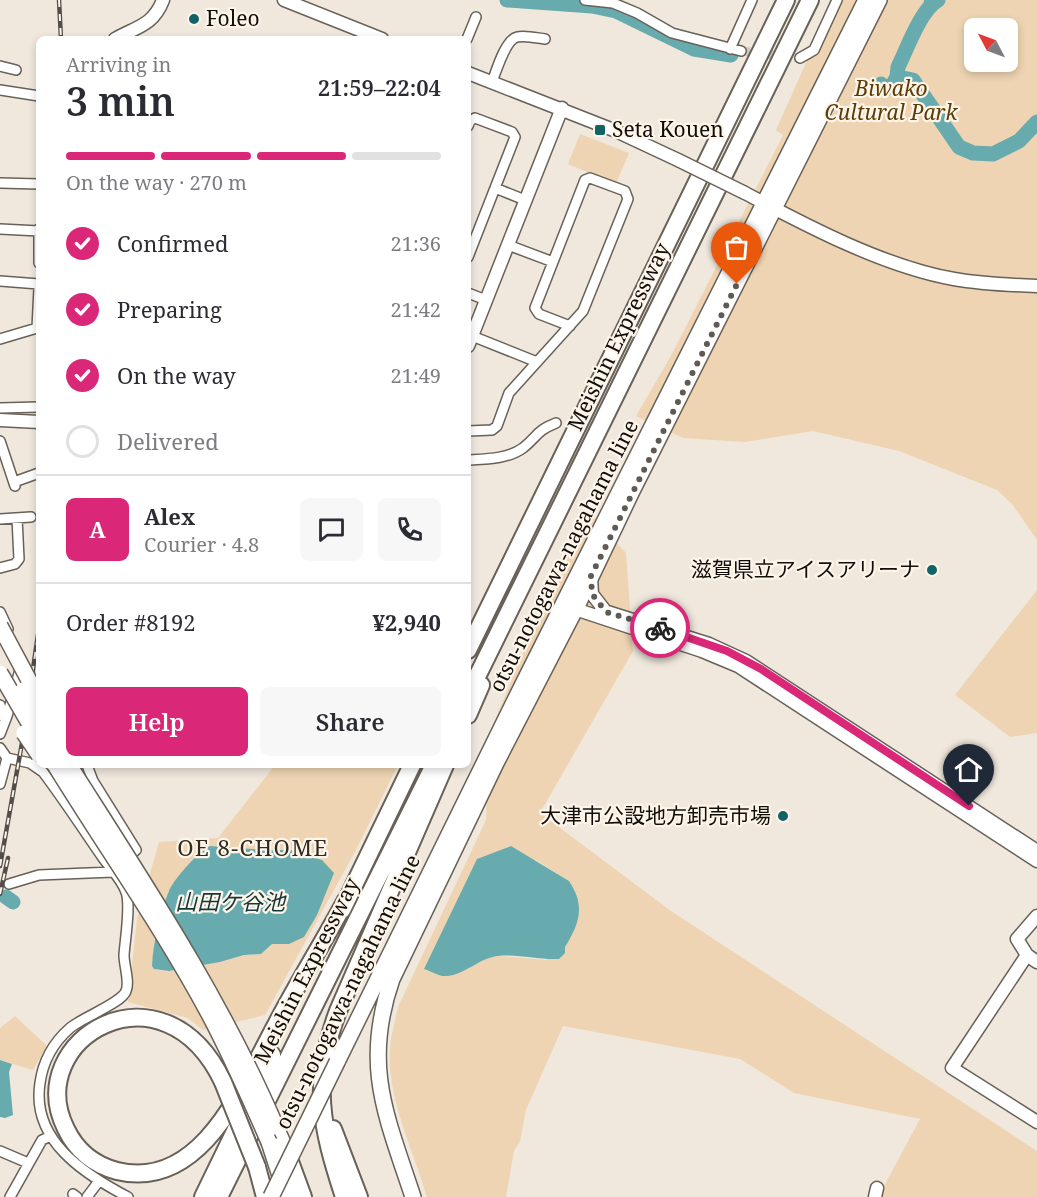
<!DOCTYPE html>
<meta charset="utf-8">
<style>
:root{--surface:#fff;--page:#f7f7f7;--text:#2b2b33;--muted:#7c7c81;--line:#e1e1e2;--accent:#db2777}
body{margin:0;font-family:"Noto Serif","Noto Sans JP",serif;background:var(--page);color:var(--text);height:100vh;display:flex;flex-direction:column;font-size:22px;white-space:nowrap}
*{box-sizing:border-box;margin:0}
p{font-size:20px;color:var(--muted)}
.icon{flex:none;width:33px;height:33px;fill:none;stroke:currentColor;stroke-width:2;stroke-linecap:round;stroke-linejoin:round}
.map{position:relative;flex:1;overflow:hidden}
.details{position:absolute;left:36px;top:36px;width:435px;height:732px;display:flex;flex-direction:column;background:var(--surface);border-radius:9px;box-shadow:0 3px 9px #0003}
.details>*{flex:none}
.needle{width:39px;rotate:311deg}
.controls{position:absolute;left:964px;top:18px;display:grid;gap:12px}
.controls a{display:grid;place-items:center;width:54px;height:54px;border-radius:9px;background:var(--surface);box-shadow:0 3px 9px #0003;font-size:30px}
.pin{position:absolute;display:grid;place-items:center;width:51px;height:51px;color:#fff;margin:-62px -26px;border-radius:50% 50% 50% 0;rotate:-45deg;box-shadow:0 0 6px #0007}
.pin .icon{rotate:45deg}
.courier{position:absolute;display:grid;place-items:center;width:60px;height:60px;margin:-30px;border:4px solid #db2777;border-radius:50%;background:#fff;color:#222;box-shadow:0 2px 8px #0007}
.overview em{font-style:normal;font-weight:600}
.overview div{display:flex;flex-direction:column-reverse}
.overview{display:flex;align-items:center;justify-content:space-between;height:102px;padding:0 30px}
h1{font-size:39px;font-weight:600;line-height:45px}
.bar{display:grid;grid-template-columns:repeat(4,1fr);gap:9px 6px;align-content:center;height:72px;padding:0 30px}
.bar i{height:8px;border-radius:4px;background:var(--line)}
.bar .current{background:var(--accent)}
.bar p{grid-column:span 4}
.line{display:flex;align-items:center;gap:15px;padding:0 30px;border-top:2px solid var(--line)}
.line div{flex:1}
.round{display:grid;place-items:center;flex:none;width:63px;height:63px;border-radius:9px;background:var(--page)}
ol{padding:0 30px;list-style:none}
li{display:flex;align-items:center;gap:18px;height:66px}
li p{margin-inline-start:auto}
li .icon{padding:6px;border-radius:50%;background:var(--accent);color:#fff;stroke-width:4}
li:last-child{color:var(--muted)}
li i{width:33px;height:33px;border:3px solid var(--line);border-radius:50%}
.primary-button{display:flex;gap:12px;margin-top:auto;padding:12px 30px}
.primary-button a{flex:1;height:69px;border-radius:9px;background:var(--accent);color:#fff;font-size:24px;font-weight:600;line-height:69px;text-align:center}
.primary-button a+a{background:var(--page);color:var(--text)}
.map>svg:first-child{display:block}
.green{fill:#eed4b2;fill-rule:evenodd}
.water{fill:#68abae}
.lines{fill:none;stroke-linecap:round;stroke-linejoin:round}
.stream{stroke:#68abae;stroke-width:2}
.river{stroke:#68abae;stroke-width:15}
.minor-tunnel{stroke:#cfc7bd;stroke-width:9;stroke-dasharray:9 4.5;stroke-linecap:butt}
.minor-casing{stroke:#686158;stroke-width:12}
.tertiary-casing{stroke:#686158;stroke-width:15}
.primary-casing{stroke:#686158;stroke-width:18}
.trunk-casing{stroke:#686158;stroke-width:18}
.motorway-casing{stroke:#686158;stroke-width:20}
.minor{stroke:#fff;stroke-width:9}
.tertiary{stroke:#fff;stroke-width:12}
.primary{stroke:#fff;stroke-width:15}
.trunk{stroke:#fff;stroke-width:15}
.motorway{stroke:#fff;stroke-width:16}
.rail-casing{stroke:#534e48;stroke-width:4.5}
.rail{stroke:#fef5ea;stroke-width:2;stroke-dasharray:7;stroke-linecap:butt}
.tertiary-bridge-casing{stroke:#686158;stroke-width:15;stroke-linecap:butt}
.primary-bridge-casing{stroke:#686158;stroke-width:18;stroke-linecap:butt}
.trunk-bridge-casing{stroke:#686158;stroke-width:18;stroke-linecap:butt}
.motorway-bridge-casing{stroke:#686158;stroke-width:20;stroke-linecap:butt}
.tertiary-bridge{stroke:#fff;stroke-width:12}
.primary-bridge{stroke:#fff;stroke-width:15}
.trunk-bridge{stroke:#fff;stroke-width:15}
.motorway-bridge{stroke:#fff;stroke-width:16}
.done{stroke:#5f5a54;stroke-width:6;stroke-dasharray:0 10.8}
.route{stroke:#db2777;stroke-width:8}
.poi-dot{fill:#126366;stroke:#fef5ea;stroke-width:2}
.labels{text-anchor:middle;stroke-width:4.5;stroke-linejoin:round;paint-order:stroke}
.poi-label{font-size:21px;fill:#110e0a;stroke:#fef5ea;text-anchor:start}
.park-label{font-size:21px;font-style:italic;fill:#5c3c04;stroke:#fef5ea}
.street-label{font-size:21px;fill:#110e0a;stroke:#fef5ea}
.neighbourhood-label{font-size:22px;letter-spacing:1.5px;fill:#2f2920;stroke:#fef5ea}
.water-label{font-size:22px;font-style:italic;fill:#143638;stroke:#fef5ea}
</style>
<div class="map">
<svg width="1037" height="1197" viewBox="0 0 1037 1197">
<rect width="100%" height="100%" fill="#f0e8dd"/>
<path class="green" d="M834 0H1037V540L1012 504 997 490 899 451 813 431 745 442 683 438 636 416 672 354 783 135 776 130ZM975 28H1008V62H975Z
M580 134 629 153 616 184 568 164Z
M589 512 626 553 633 651 540 813 671 911 1037 1151V1197H881L883 1188 920 1119 794 1093 740 1059 563 1026 526 1110 520 1141 514 1151 506 1197H427C413 1148 383 1092 391 1039 393 1028 396 1017 398 1007L486 820 489 734 539 615ZM495 854 536 860 569 881 575 890 577 922 565 947 546 960 501 956 490 957 474 965 477 859Z
M1037 590V733L1010 737 955 695Z
M275 765H398L356 850 265 1015 203 1030 188 1018 128 1002 137 919 159 842 218 838ZM210 846 267 850H291L322 860 334 873 325 893 289 944H272L261 954 244 955 220 962 169 971 157 970 152 966 155 939 172 885 197 856Z
M15 1016 47 1046 33 1070 0 1060V1028Z"/>
<path class="water" d="M210 846 267 850H291L322 860 334 873 317 915 304 937 289 944H272L261 954 244 955 220 962 169 971 154 969 152 966C153 943 160 913 169 891 173 880 199 851 210 846Z
M511 846 569 881C586 906 579 924 565 947V953L559 959C538 960 518 954 498 956 479 958 465 975 446 976 440 977 431 971 424 969L477 859Z
M0 1060 12 1064 9 1072 13 1115 5 1118 0 1117Z"/>
<g class="lines">
<path class="stream" d="M924 15 925 0"/>
<path class="river" d="M507 0 592 6 616 11 694 49 731 55
M897 77 898 67C907 49 921 9 938 0
M881 84 886 89 893 84 897 77 913 80 959 147 973 153 993 154 1019 141 1037 122
M6 897 13 902"/>
<path class="minor-tunnel" d="M741 51 800 58"/>
<g class="minor-casing">
<path id="minor" d="M585 0 613 3 637 13 672 33 741 51
M467 39 476 17
M730 49 752 0
M800 58 814 50 837 0
M0 66 16 70
M492 82C496 72 505 40 517 37 525 35 537 38 545 39
M0 90 39 96
M468 126 470 121 475 118 512 132 515 137 468 257
M0 183 39 184
M495 188 525 200
M0 229 39 231
M39 229V263
M508 245 553 262
M0 281 39 284
M468 293 486 300
M472 336 537 362
M0 339 37 328 39 288
M0 408 39 407
M468 431 492 430 497 426 509 393 583 311 628 199 625 191 590 178 585 180 535 308 539 314 570 326
M0 441 15 486
M468 460C486 459 508 459 523 448 538 436 536 431 556 423
M14 482 39 473
M0 519 31 517
M0 568 15 564 19 559 17 518
M0 612 8 629
M0 705 5 720
M0 734 7 716 21 666
M0 748 7 758 30 763 43 772C64 800 83 829 103 858 110 868 122 880 126 892 131 905 125 940 124 955 124 966 130 982 126 991 122 1003 83 1017 70 1028 54 1042 43 1061 40 1083 31 1140 84 1174 128 1197
M87 765 93 781 136 850 126 859
M0 784 7 758
M9 884 39 875 113 872 116 869
M0 1151 28 1163
M73 1194 77 1197
M10 1197 42 1140 51 1136
M87 1197 99 1181"/>
</g>
<g class="tertiary-casing">
<path id="tertiary" d="M284 0 382 39
M115 39C136 27 153 26 163 0
M468 73 616 131 678 160
M745 193C807 226 885 267 954 279 982 284 1009 285 1037 286
M468 346 562 108
M0 420 39 422
M591 577 592 594 606 612
M570 605 575 609 702 651 738 666 1037 861
M601 610 709 644 746 661 1037 851
M1027 955 1017 939 1037 916
M1037 962 1027 955 952 1068 1037 1122
M875 1197 877 1188"/>
</g>
<g class="primary-casing">
<path id="primary" d="M337 1062 521 688 866 0
M413 1197C386 1115 362 1065 392 979L496 763 578 604 632 491 879 0"/>
</g>
<g class="trunk-casing">
<path id="trunk" d="M276 1127 290 1159
M269 1142 283 1185"/>
</g>
<g class="motorway-casing">
<path id="motorway" d="M468 650 786 0
M468 695 810 0
M468 715 481 685
M342 910 412 765
M223 1082C163 956 21 1039 66 1129 76 1150 94 1165 117 1171 203 1192 245 1081 277 1023 299 981 324 941 346 900
M333 1129 359 1197
M285 1148 303 1197
M257 1167 265 1197
M283 1181 288 1197
M203 1197 272 1055
M219 1197 434 765
M344 1197C321 1127 311 1082 338 1011L445 765"/>
</g>
<use href="#minor" class="minor"/>
<use href="#tertiary" class="tertiary"/>
<use href="#primary" class="primary"/>
<use href="#trunk" class="trunk"/>
<use href="#motorway" class="motorway"/>
<g class="rail-casing">
<path id="rail" d="M59 0 61 39
M0 866 22 743 39 628
M0 894 8 858"/>
</g>
<use href="#rail" class="rail"/>
<g class="tertiary-bridge-casing">
<path id="tertiary-bridge" d="M678 160 745 193"/>
</g>
<g class="primary-bridge-casing">
<path id="primary-bridge" d="M271 1197 337 1062"/>
</g>
<g class="trunk-bridge-casing">
<path id="trunk-bridge" d="M0 626 39 699
M0 673 39 740
M23 690 39 717
M24 733 39 755
M55 765C106 848 163 928 209 1014 231 1055 250 1099 269 1142
M69 765C144 883 221 998 276 1127"/>
</g>
<g class="motorway-bridge-casing">
<path id="motorway-bridge" d="M223 1082 257 1167"/>
</g>
<use href="#tertiary-bridge" class="tertiary-bridge"/>
<use href="#primary-bridge" class="primary-bridge"/>
<use href="#trunk-bridge" class="trunk-bridge"/>
<use href="#motorway-bridge" class="motorway-bridge"/>
</g>
<g class="lines">
<path class="done" d="M660 628 606 612 592 594 591 576 737 284"/>
<path class="route" d="M660 628 727 651 761 669 969 806"/>
</g>
<g class="poi-dot">
<circle cx="194" cy="19" r="6"/>
<rect x="594" y="124" width="12" height="12" rx="3"/>
<circle cx="932" cy="570" r="6"/>
<circle cx="783" cy="816" r="6"/>
</g>
<g class="labels">
<g class="poi-label">
<text x="206" y="26">Foleo</text>
<text x="612" y="137">Seta Kouen</text>
<text x="920" y="577" text-anchor="end">滋賀県立アイスアリーナ</text>
<text x="771" y="823" text-anchor="end">大津市公設地方卸売市場</text>
</g>
<g class="park-label">
<text x="891" y="96">Biwako<tspan x="891" dy="24">Cultural Park</tspan></text>
</g>
<g class="street-label">
<text transform="translate(619 337) rotate(-64)" y="7">Meishin Expressway</text>
<text transform="translate(564 556) rotate(-63)" y="7">otsu-notogawa-nagahama line</text>
<text transform="translate(307 971) rotate(-63)" y="7">Meishin Expressway</text>
<text transform="translate(348 992) rotate(-64)" y="7">otsu-notogawa-nagahama line</text>
</g>
<g class="neighbourhood-label">
<text x="253" y="856">OE 8-CHOME</text>
</g>
<g class="water-label">
<text x="230" y="910">山田ケ谷池</text>
</g>
</g>
</svg>
<div class="controls">
<a><svg class="needle" viewBox="-14 -14 28 28"><path d="M0-13l5 13h-10z" fill="#e53935"/><path d="M0 13l5-13h-10z" fill="#7c7c81"/></svg></a>
</div>
<div class="pin" style="left:737px;top:284px;background:#ea580c"><svg class="icon" aria-label="bag" viewBox="0 0 24 24"><path d="M5 8h14l-1 12H6zM9 8a3 3 0 0 1 6 0"/></svg></div>
<div class="pin" style="left:969px;top:806px;background:#1f2937"><svg class="icon" aria-label="home" viewBox="0 0 24 24"><path d="M3 11l9-7 9 7M6 9v11h12V9"/></svg></div>
<div class="courier" style="left:660px;top:628px"><svg class="icon" aria-label="bike" viewBox="0 0 24 24"><circle cx="6" cy="16" r="4"/><circle cx="18" cy="16" r="4"/><path d="M6 16l4-8h5l3 8M10 8l3 8H6M13 5h3"/></svg></div>
<section class="details">
<div class="overview"><div><h1>3 min</h1><p>Arriving in</p></div><em>21:59–22:04</em></div>
<div class="bar"><i class="current"></i><i class="current"></i><i class="current"></i><i></i><p>On the way · 270 m</p></div>
<ol>
<li><svg class="icon" aria-label="check" viewBox="0 0 24 24"><path d="M5 12l5 5 9-10"/></svg>Confirmed<p>21:36</p></li>
<li><svg class="icon" aria-label="check" viewBox="0 0 24 24"><path d="M5 12l5 5 9-10"/></svg>Preparing<p>21:42</p></li>
<li><svg class="icon" aria-label="check" viewBox="0 0 24 24"><path d="M5 12l5 5 9-10"/></svg>On the way<p>21:49</p></li>
<li><i></i>Delivered</li>
</ol>
<div class="line" style="height:108px"><b class="round" style="background:var(--accent);color:#fff">A</b><div><b>Alex</b><p>Courier · 4.8</p></div><a class="round"><svg class="icon" aria-label="chat" viewBox="0 0 24 24"><path d="M4 5h16v11H9l-5 4z"/></svg></a><a class="round"><svg class="icon" aria-label="phone" viewBox="0 0 24 24"><path d="M5 4h4l2 5-3 2q2 4 5 5l2-3 5 2v4C11 20 4 13 5 4z"/></svg></a></div>
<div class="line" style="height:78px"><div>Order #8192</div><b>¥2,940</b></div>
<div class="primary-button"><a>Help</a><a>Share</a></div>
</section>
</div>
